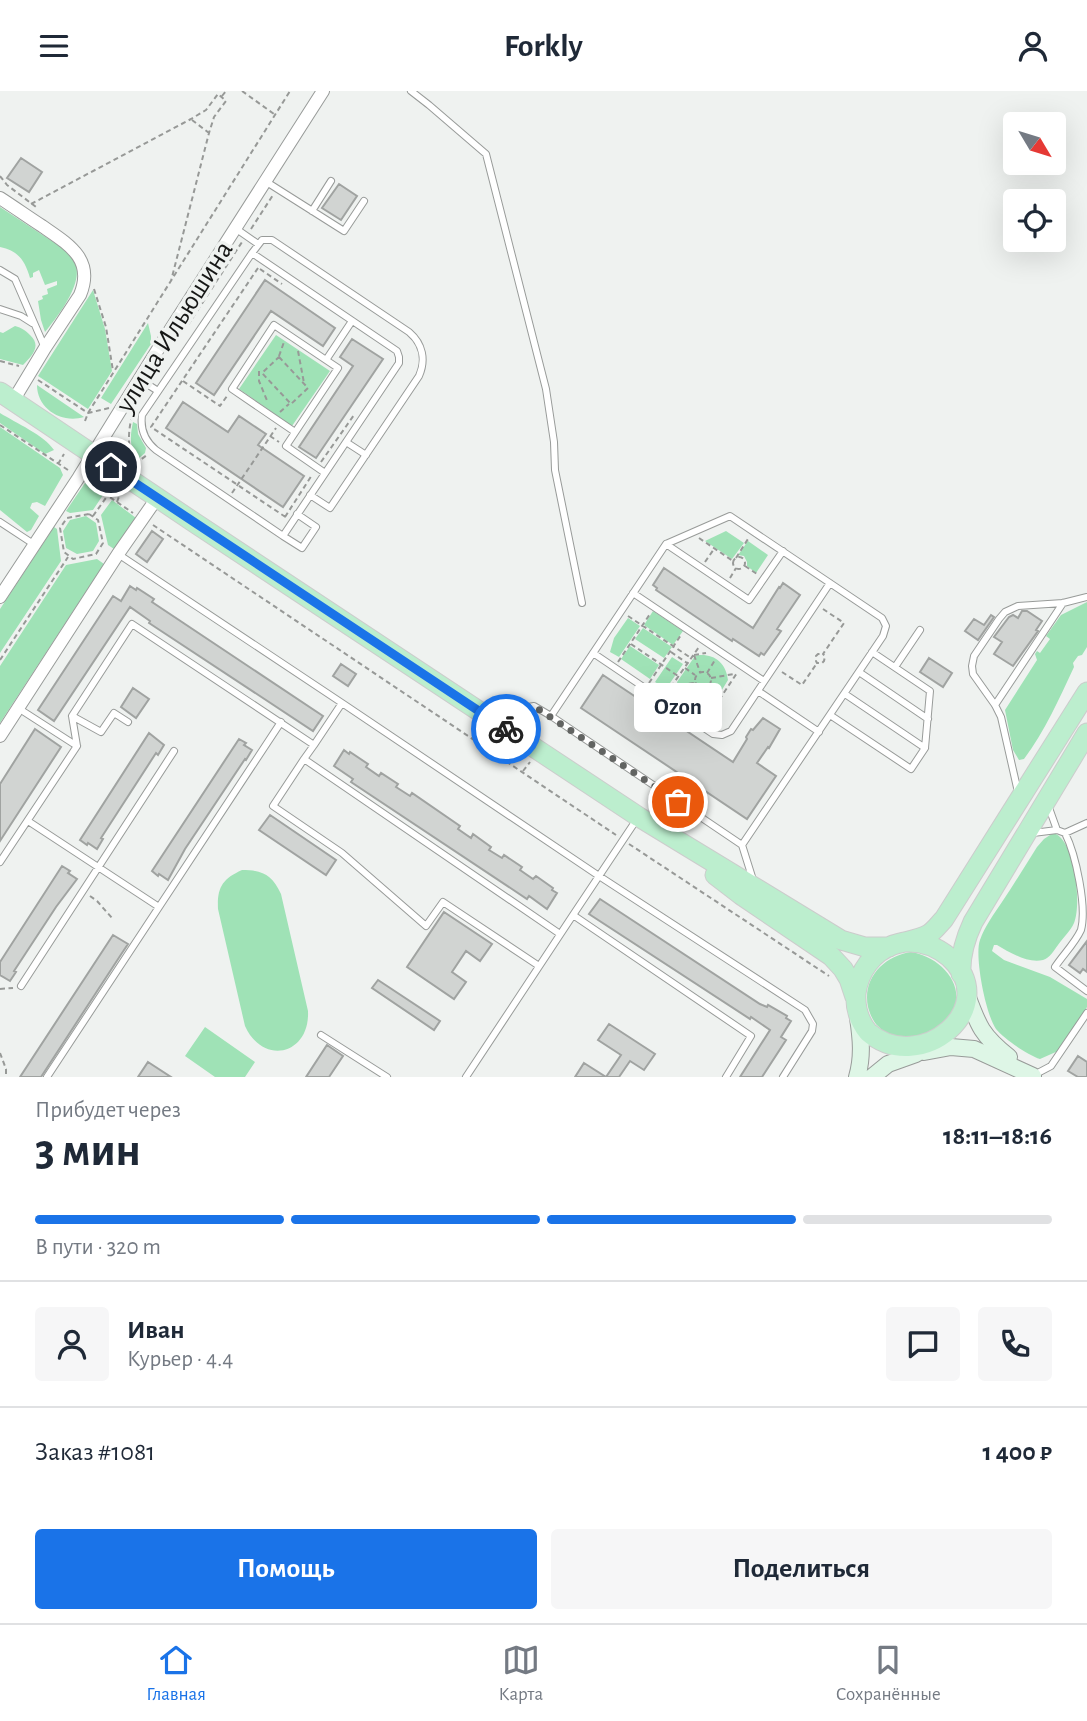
<!DOCTYPE html>
<html lang="ru">
<meta charset="utf-8">
<style>
:root{--surface:#fff;--page:#f6f6f7;--text:#1f2937;--muted:#747a83;--line:#e0e1e3;--accent:#1a73e8}
body{margin:0;font-family:"Alegreya Sans",sans-serif;background:var(--page);color:var(--text);height:100vh;display:flex;flex-direction:column;font-size:26px;white-space:nowrap}
*{box-sizing:border-box;margin:0}
p{font-size:23px;color:var(--muted)}
.icon{flex:none;width:38px;height:38px;fill:none;stroke:currentColor;stroke-width:2;stroke-linecap:round;stroke-linejoin:round}
.map{position:relative;height:986px;overflow:hidden}
.sheet{display:flex;flex-direction:column;background:var(--surface);flex:1}
.sheet>*{flex:none}
.needle{width:46px;rotate:128deg}
.tools{position:absolute;left:1003px;top:21px;display:grid;gap:14px}
.tools a{display:grid;place-items:center;width:63px;height:63px;border-radius:7px;background:var(--surface);box-shadow:0 7px 28px #0002;font-size:35px}
.pin{position:absolute;display:grid;place-items:center;width:60px;height:60px;color:#fff;margin:-30px;border:4px solid #fff;border-radius:50%;box-shadow:0 2px 7px #0007}
.courier{position:absolute;display:grid;place-items:center;width:70px;height:70px;margin:-35px;border:5px solid #1a73e8;border-radius:50%;background:#fff;color:#222;box-shadow:0 2px 9px #0007}
.bubble{position:absolute;height:49px;border-radius:7px;background:var(--surface);box-shadow:0 7px 28px #0002;font-size:23px;font-weight:700;line-height:49px;text-align:center}
.summary em{font-style:normal;font-weight:700}
.summary div{display:flex;flex-direction:column-reverse}
.summary{display:flex;align-items:center;justify-content:space-between;height:119px;padding:0 35px}
h1{font-size:46px;font-weight:700;line-height:52px}
.bar{display:grid;grid-template-columns:repeat(4,1fr);gap:10px 7px;align-content:center;height:84px;padding:0 35px}
.bar i{height:9px;border-radius:5px;background:var(--line)}
.bar .selected{background:var(--accent)}
.bar p{grid-column:span 4}
.line{display:flex;align-items:center;gap:18px;padding:0 35px;border-top:2px solid var(--line)}
.line div{flex:1}
.round{display:grid;place-items:center;flex:none;width:74px;height:74px;border-radius:7px;background:var(--page)}
.action{display:flex;gap:14px;margin-top:auto;padding:14px 35px}
.action a{flex:1;height:80px;border-radius:7px;background:var(--accent);color:#fff;font-size:28px;font-weight:700;line-height:80px;text-align:center}
.action a+a{background:var(--page);color:var(--text)}
header{display:flex;justify-content:space-between;align-items:center;height:91px;padding:0 35px;background:var(--surface);font-size:32px;font-weight:700}
.tabs{display:flex;justify-content:space-around;align-items:center;height:98px;border-top:2px solid var(--line);background:var(--surface);font-size:19px;color:var(--muted)}
.tabs a{display:grid;justify-items:center;gap:4px}
.tabs .selected{color:var(--accent)}
.map>svg:first-child{display:block}
.green{fill:#9fe2b6}
.building{fill:#d1d4d2;stroke:#a0a3a1;stroke-width:2}
.lines{fill:none;stroke-linecap:round;stroke-linejoin:round}
.lane-casing{stroke:#989b99;stroke-width:8}
.street-casing{stroke:#989b99;stroke-width:14}
.secondary-casing{stroke:#989b99;stroke-width:18}
.primary-casing{stroke:#ccc;stroke-width:21}
.path{stroke:#979997;stroke-width:2;stroke-dasharray:5 3.5;stroke-linecap:butt}
.lane{stroke:#fff;stroke-width:6}
.street{stroke:#fff;stroke-width:12}
.secondary{stroke:#def6e6;stroke-width:16}
.primary{stroke:#bceece;stroke-width:19}
.done{stroke:#626462;stroke-width:7;stroke-dasharray:0 12.6}
.route{stroke:#1a73e8;stroke-width:9}
.labels{text-anchor:middle;stroke-width:7;stroke-linejoin:round;paint-order:stroke}
.street-label{font-size:28px;fill:#161716;stroke:#eff2f0}
</style>
<header><svg class="icon" aria-label="menu" viewBox="0 0 24 24"><path d="M4 6h16M4 12h16M4 18h16"/></svg>Forkly<svg class="icon" aria-label="person" viewBox="0 0 24 24"><circle cx="12" cy="8" r="4"/><path d="M4 21q1-7 8-7t8 7"/></svg></header>
<div class="map">
<svg width="1087" height="986" viewBox="0 0 1087 986">
<rect width="100%" height="100%" fill="#eff2f0"/>
<path class="green" d="M0 116 67 160C70 165 75 169 76 174 82 195 57 226 45 241L41 229 38 210 43 208 42 205 48 203 47 198 57 194V190L45 194 39 179 33 182V186L30 187C25 170 19 160 0 156Z
M93 199 105 238 112 280 88 318 38 285Z
M148 232 151 245V253L111 313 101 307Z
M15 235C22 237 25 239 30 244 42 255 32 265 23 274L0 268V241L3 242Z
M276 244 330 280 292 335 239 298Z
M37 294 84 326C62 333 37 318 37 294Z
M0 322C16 332 44 344 54 359L45 363 0 332Z
M133 331 137 333 138 343 146 357 145 362 138 368C129 357 130 345 133 331Z
M0 336 60 377 63 384 45 415 37 411 32 412 30 417 39 425 31 439 27 441 0 419Z
M85 392 103 404 93 419 70 422 66 420Z
M112 409 136 427 114 458 108 454 101 424Z
M86 425 96 432 99 450 93 460 77 463 66 457 63 440 70 429Z
M54 436 57 438 61 470 0 562V518Z
M726 440 744 452 732 468 705 450Z
M748 450 768 464 756 482 747 475V471L744 465 738 464Z
M97 468 104 473 0 632V575L66 474Z
M1087 511V556L1082 564 1078 565 1073 572 1074 576C1059 608 1045 640 1024 668L1019 669 1013 659 1005 619 1037 569 1035 563 1037 560 1040 562 1050 548 1046 545 1061 524Z
M653 520 683 540 673 554 644 534Z
M628 527 640 535 619 566 610 561 614 547Z
M643 537 672 556 664 567 635 548Z
M630 555 659 574 650 588 621 568Z
M699 564C715 563 726 572 728 589L714 612C696 619 681 610 677 591L695 565Z
M672 566 683 573 666 598 655 591Z
M1053 742C1075 747 1082 813 1074 832 1071 839 1063 847 1058 854 1054 859 1050 867 1043 869 1028 873 1009 861 997 854H994L992 860 1004 869 1050 886 1087 908V916L1084 921 1058 960 1040 968C1028 964 1004 948 996 938 986 924 974 865 980 849 985 835 994 823 1002 811 1014 793 1025 775 1037 756L1044 748Z
M242 779C263 779 272 784 281 803L308 920C310 964 263 975 245 935L218 818C217 797 222 788 242 779Z
M911 861C937 865 965 890 954 919 951 926 946 932 942 938L903 950C895 946 885 942 879 936 873 931 870 923 868 916 862 887 884 865 911 861Z
M205 936 255 971 245 986H215L185 965Z"/>
<path class="building" d="M21 67 42 81 29 101 7 87Z
M339 93 357 105 341 129 322 117Z
M265 189 335 237 323 255 271 220 214 304 196 292Z
M352 248 383 268 316 367 299 356 353 275 340 266Z
M183 311 228 341 239 325 266 343 258 354 304 385 283 416 166 337Z
M152 440 163 448 147 471 136 463Z
M664 477 753 537 779 496 780 497 783 492 800 504 777 538 781 540 764 564 761 562 759 565 733 548 732 550 656 499 657 497 653 494Z
M130 495 136 499 137 497 154 508 152 511 323 625 313 640 149 532 150 530 130 516 54 630 38 619 113 505 121 510Z
M1022 520H1027L1042 530 1036 539 1038 540 1013 575 994 563 1002 551 994 546 1009 526 1013 524 1018 527Z
M991 524 994 526 978 549 965 540 974 528 984 534Z
M929 567 952 582 943 596 920 581Z
M341 573 356 583 348 595 333 585Z
M603 584 733 671 747 648 746 646 751 638 753 639 763 627 780 638 769 657 768 656 757 672 776 685 747 728 581 617Z
M133 597 149 608 136 627 121 616Z
M35 638 61 656 0 750V693Z
M149 642 164 654 158 664 156 662 101 747 103 748 97 758 88 752 87 754 80 749Z
M239 648 246 652 244 654 252 659 246 669 245 668 185 758 168 789 159 783 158 785 152 780Z
M344 659 349 663 350 661 368 673 366 676 379 685 381 682 398 693 396 696 410 705 412 702 460 735 458 738 471 747 473 743 491 756 489 759 502 767 504 764 522 776 520 779 533 788 536 785 553 797 552 799 557 802 547 818 529 805 527 808 351 691 353 688 334 675Z
M270 724 336 769 326 784 259 739Z
M62 775 70 780 68 782 77 788 56 816 14 880 16 881 10 890 0 884V871Z
M600 808 760 913 767 916 768 914 787 925 786 927 791 930 781 946 786 949 762 986H740L770 939 751 926 750 928 589 823Z
M444 821 492 853 480 870 466 860 452 881 466 891 454 908 407 876Z
M113 844 128 853 122 862 41 986H20Z
M1087 850V881L1083 878 1080 882 1069 874Z
M378 889 440 930 434 939 372 897Z
M609 933 655 963 644 979 630 970 619 986H606L621 964 598 949Z
M327 954 343 965 329 986H306Z
M1078 965 1087 971V986H1078L1068 980Z
M148 971 171 986H138Z
M584 972 606 986H575Z"/>
<g class="lines">
<g class="lane-casing">
<path id="lane" d="M411 0 429 14 486 63 546 298 554 351 555 379 582 512
M265 90 344 140 364 110
M312 120 331 90
M235 137 258 153
M252 162 397 260 399 266V272C360 330 322 387 283 445L156 359C145 350 140 339 142 324L252 162 262 149H272L409 241C423 253 426 269 419 285L330 417 310 404
M0 179 15 188 45 257
M0 218 21 225 32 232
M139 288 158 300
M295 341 232 298 274 234 326 269 352 230
M346 351 366 364
M325 382 286 355 338 277 326 269
M0 431 35 454
M283 445 302 457 316 436 297 423
M666 453 749 509 783 460
M118 463 342 612
M633 502 764 590
M593 562 713 643 722 644 731 640 830 492
M895 576 920 539
M859 581 928 628
M758 600 819 641
M845 603 925 657
M995 614 1063 512
M18 617 77 655
M830 624 911 678 925 657 930 600 872 561
M72 625 101 641 114 622 128 631
M551 625 666 453 730 425 882 527 886 535 883 545 742 754
M513 640 528 616 534 615 551 625 742 754 753 789
M314 654 304 668 560 843
M304 668 273 715 342 762 426 835 443 811 539 875
M1018 701 1001 626 995 614 973 583 972 575 974 565 999 528 1005 521 1018 515 1063 512 1087 506
M1048 714 1057 739
M637 728 573 824 751 945 726 986
M28 730 159 816 281 631
M1033 742 1057 739 1065 742 1087 732
M1065 742C1076 764 1087 816 1081 839 1075 852 1063 864 1055 876L1087 900
M0 771 77 655 72 625 132 533 314 654 342 612 599 785 805 919 813 933 812 940 783 986
M21 895 174 660
M321 944 387 986
M1034 984 1051 975 1087 922
M47 986 159 816
M466 986 573 824"/>
</g>
<g class="street-casing">
<path id="street" d="M0 107C14 116 28 126 42 135 68 153 95 168 80 204L45 257 13 310
M0 506 79 386 160 255 323 0
M0 645 118 463 157 407"/>
</g>
<g class="secondary-casing">
<path id="secondary" d="M966 901C978 934 981 944 1009 966
M924 961 951 956 974 958 1033 985
M857 986C863 966 861 947 858 927
M872 986 888 973 916 963"/>
</g>
<g class="primary-casing">
<path id="primary" d="M0 301 195 432 639 726 841 849 865 856H889
M715 784 741 804 831 865 843 878 849 888 855 906
M905 851C922 850 936 855 949 866 1004 916 920 986 868 941 859 930 855 917 856 902 859 880 873 861 893 854 905 850 919 849 929 843 935 839 939 833 944 828L1087 601
M961 883C960 865 965 848 973 831L1087 642"/>
</g>
<path class="path" d="M242 0 274 23
M222 5 226 0
M192 29 209 42
M0 85 7 94 36 116
M31 113 191 28 206 19 218 3 226 10 214 26 209 42 171 190
M251 138 273 104
M258 177 151 336 287 427
M260 178 282 193
M94 198 106 236 113 280
M188 234 242 151
M298 260 304 292
M279 265 284 251
M279 266 308 297 291 313 262 282Z
M0 270 19 275
M259 280V290L268 312
M38 289 88 322 109 317
M183 290 220 315 227 305
M280 321 289 313
M85 330 88 322 290 0
M0 334 68 379
M270 345 279 351
M133 371C127 354 128 336 134 319
M321 371 354 324
M58 373 64 363
M135 373 147 364
M89 392 133 422
M232 402 276 337
M117 411 121 400
M89 423 98 429 103 452 96 463 73 468 64 461 60 437 67 427Z
M93 425 108 404
M285 426 312 384
M153 434 616 744
M699 447 733 470
M733 472a6 6 0 1 1 12 0a6 6 0 1 1-12 0Z
M736 467 748 448
M705 471 714 458
M745 475 757 483
M730 487 736 477
M823 518 844 532 823 563 825 565 824 570 822 572H817L816 570V565L818 563H823
M628 525 691 567
M631 553 678 585
M671 561 687 572
M694 564 706 562
M694 564 700 581
M0 569 68 466
M618 571 650 523
M685 577 695 584
M782 581 802 594 817 572
M695 589a8 8 0 1 1 16 0a8 8 0 1 1-16 0Z
M707 582 715 569
M711 587 734 583
M649 592 681 544
M710 593 723 601
M672 595 694 592
M705 597 711 614
M672 599C682 615 697 620 715 614
M666 603 699 556
M689 613 698 597
M705 630 737 582
M523 680 530 671
M629 753 829 885
M90 805 97 810 112 827
M0 898 13 897
M0 962 6 978V986"/>
<use href="#lane" class="lane"/>
<use href="#street" class="street"/>
<use href="#secondary" class="secondary"/>
<use href="#primary" class="primary"/>
</g>
<g class="lines">
<path class="done" d="M506 638 512 642 528 616 534 615 678 711"/>
<path class="route" d="M111 376 506 638"/>
</g>
<g class="labels">
<g class="street-label">
<text transform="translate(173 235) rotate(-58)" y="10">улица Ильюшина</text>
</g>
</g>
</svg>
<div class="tools">
<a><svg class="needle" viewBox="-14 -14 28 28"><path d="M0-13l5 13h-10z" fill="#e53935"/><path d="M0 13l5-13h-10z" fill="#747a83"/></svg></a>
<a><svg class="icon" aria-label="locate" viewBox="0 0 24 24"><circle cx="12" cy="12" r="6"/><path d="M12 2v4M12 18v4M2 12h4M18 12h4"/></svg></a>
</div>
<div class="pin" style="left:678px;top:711px;background:#ea580c"><svg class="icon" aria-label="bag" viewBox="0 0 24 24"><path d="M5 8h14l-1 12H6zM9 8a3 3 0 0 1 6 0"/></svg></div>
<div class="pin" style="left:111px;top:376px;background:#1f2937"><svg class="icon" aria-label="home" viewBox="0 0 24 24"><path d="M3 11l9-7 9 7M6 9v11h12V9"/></svg></div>
<div class="courier" style="left:506px;top:638px"><svg class="icon" aria-label="bike" viewBox="0 0 24 24"><circle cx="6" cy="16" r="4"/><circle cx="18" cy="16" r="4"/><path d="M6 16l4-8h5l3 8M10 8l3 8H6M13 5h3"/></svg></div>
<div class="bubble" style="left:634px;top:592px;width:88px">Ozon</div>
</div>
<section class="sheet">
<div class="summary"><div><h1>3 мин</h1><p>Прибудет через</p></div><em>18:11–18:16</em></div>
<div class="bar"><i class="selected"></i><i class="selected"></i><i class="selected"></i><i></i><p>В пути · 320 m</p></div>
<div class="line" style="height:126px"><a class="round"><svg class="icon" aria-label="person" viewBox="0 0 24 24"><circle cx="12" cy="8" r="4"/><path d="M4 21q1-7 8-7t8 7"/></svg></a><div><b>Иван</b><p>Курьер · 4.4</p></div><a class="round"><svg class="icon" aria-label="chat" viewBox="0 0 24 24"><path d="M4 5h16v11H9l-5 4z"/></svg></a><a class="round"><svg class="icon" aria-label="phone" viewBox="0 0 24 24"><path d="M5 4h4l2 5-3 2q2 4 5 5l2-3 5 2v4C11 20 4 13 5 4z"/></svg></a></div>
<div class="line" style="height:91px"><div>Заказ #1081</div><b>1 400 ₽</b></div>
<div class="action"><a>Помощь</a><a>Поделиться</a></div>
</section>
<nav class="tabs">
<a class="selected"><svg class="icon" aria-label="home" viewBox="0 0 24 24"><path d="M3 11l9-7 9 7M6 9v11h12V9"/></svg>Главная</a>
<a><svg class="icon" aria-label="map" viewBox="0 0 24 24"><path d="M3 6l6-2 6 2 6-2v14l-6 2-6-2-6 2zM9 4v14M15 6v14"/></svg>Карта</a>
<a><svg class="icon" aria-label="saved" viewBox="0 0 24 24"><path d="M7 4h10v16l-5-4-5 4z"/></svg>Сохранённые</a>
</nav>
